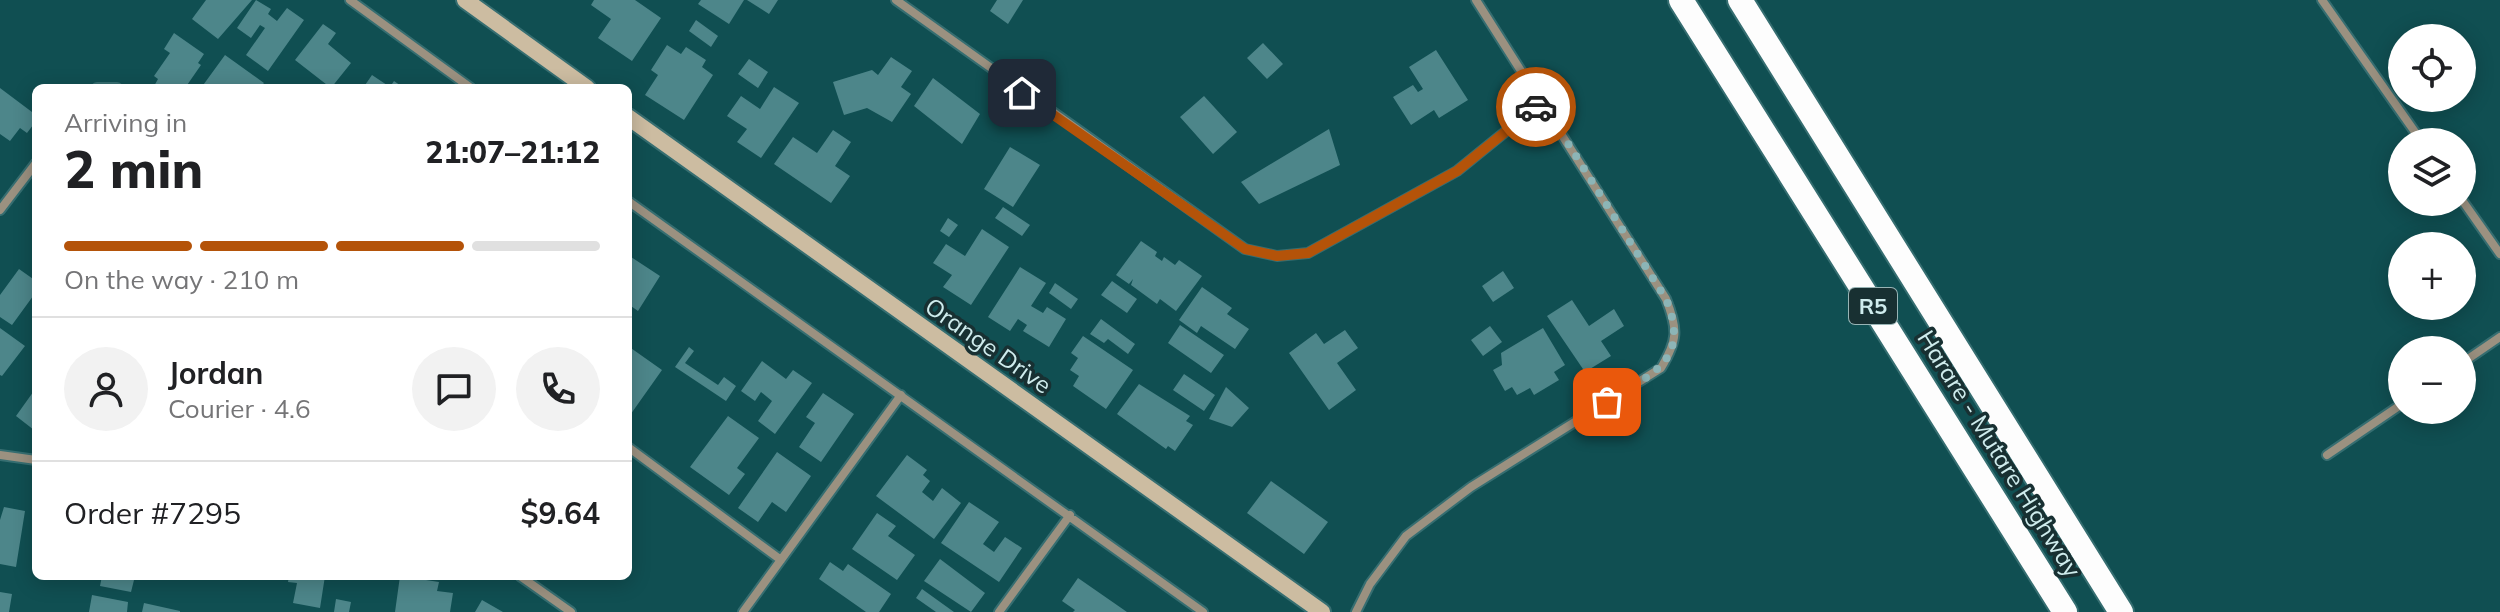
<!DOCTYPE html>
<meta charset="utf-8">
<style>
:root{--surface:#fff;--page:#f2f2f2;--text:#202124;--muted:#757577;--line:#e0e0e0;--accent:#b45309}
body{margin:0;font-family:Mulish,sans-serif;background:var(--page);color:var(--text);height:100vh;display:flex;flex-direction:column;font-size:30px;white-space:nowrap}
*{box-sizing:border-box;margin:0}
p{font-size:26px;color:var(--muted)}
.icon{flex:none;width:44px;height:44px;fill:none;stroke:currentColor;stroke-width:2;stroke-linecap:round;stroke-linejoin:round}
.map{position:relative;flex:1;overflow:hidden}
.drawer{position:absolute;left:32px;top:84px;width:600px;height:496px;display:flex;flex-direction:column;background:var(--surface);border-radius:12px;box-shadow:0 4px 20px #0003}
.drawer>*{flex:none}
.fabs{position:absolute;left:2388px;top:24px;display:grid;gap:16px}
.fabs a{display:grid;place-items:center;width:88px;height:88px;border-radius:50%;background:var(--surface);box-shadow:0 4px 20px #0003;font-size:40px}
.pin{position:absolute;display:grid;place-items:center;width:68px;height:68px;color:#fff;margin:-34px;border-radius:16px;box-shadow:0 4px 12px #0006}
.courier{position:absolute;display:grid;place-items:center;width:80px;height:80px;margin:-40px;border:6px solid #b45309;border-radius:50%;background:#fff;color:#222;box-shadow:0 2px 10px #0007}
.overview em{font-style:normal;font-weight:800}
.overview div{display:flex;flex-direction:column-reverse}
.overview{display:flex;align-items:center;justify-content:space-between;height:136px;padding:0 32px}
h1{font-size:52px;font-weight:800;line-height:60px}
.bar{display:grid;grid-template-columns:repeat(4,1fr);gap:12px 8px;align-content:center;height:96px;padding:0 32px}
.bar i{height:10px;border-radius:6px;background:var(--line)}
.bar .active{background:var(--accent)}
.bar p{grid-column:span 4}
.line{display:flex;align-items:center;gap:20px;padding:0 32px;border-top:2px solid var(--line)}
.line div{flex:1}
.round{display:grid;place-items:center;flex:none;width:84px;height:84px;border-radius:42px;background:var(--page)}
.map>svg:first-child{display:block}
.building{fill:#4d868a}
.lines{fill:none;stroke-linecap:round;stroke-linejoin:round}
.street-casing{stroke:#366e71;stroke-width:12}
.secondary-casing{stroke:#366e71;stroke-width:20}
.highway-casing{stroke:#366e71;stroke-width:28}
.street{stroke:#9b9180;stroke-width:8}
.secondary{stroke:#ccbca1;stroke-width:16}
.highway{stroke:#fdfdfd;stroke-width:24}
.done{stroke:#8cb5b7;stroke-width:8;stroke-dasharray:0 14.4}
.route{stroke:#b45309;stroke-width:10}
.labels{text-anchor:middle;stroke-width:7;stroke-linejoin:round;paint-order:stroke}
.shield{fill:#183032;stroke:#98b4b5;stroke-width:2}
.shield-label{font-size:22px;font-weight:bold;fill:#cfeced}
.street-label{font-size:24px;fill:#cfeced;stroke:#183032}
</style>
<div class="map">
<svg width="2500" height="612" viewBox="0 0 2500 612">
<rect width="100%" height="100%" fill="#104f52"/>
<path class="building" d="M206 0H252L218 39 192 19Z
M256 0 271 9 268 14 277 21 287 8 304 20 268 71 246 55 265 28 260 25 251 38 237 28Z
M594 0H635L661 18 632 61 598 38 611 19 591 5Z
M701 0H744L729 24 698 4Z
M747 0H778L769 14Z
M997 0H1023L1008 24 990 11Z
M696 20 718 36 711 47 689 31Z
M323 24 336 33 328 44 351 63 331 88 295 60Z
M174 33 204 54 198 63 201 65 185 88H153L158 79 154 76 170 53 164 49Z
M1263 43 1283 64 1267 79 1247 58Z
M667 45 681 54 686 47 706 60 702 67 713 75 684 120 645 95 658 75 651 70Z
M1436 50 1468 100 1439 118 1434 110 1411 125 1393 97 1413 85 1418 92 1423 89 1409 67Z
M225 55 264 83 260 88H201Z
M891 57 912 71 901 87 911 94 892 122 867 108 844 115 833 82 872 70 878 75Z
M749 59 768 72 758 88 738 74Z
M372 75 390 87 394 81 404 88H363Z
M933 78 980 114 962 144 914 106Z
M774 87 799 103 761 158 737 142 747 129 727 116 741 96 760 109Z
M0 88 36 115V121L27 133 20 128 10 141 0 134Z
M1204 96 1237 132 1213 154 1180 117Z
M1329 129 1340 165 1259 204 1241 182Z
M833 130 851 142 835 166 850 176 831 203 774 164 793 137 817 153Z
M1010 147 1040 165 1013 207 984 189Z
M1003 207 1030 225 1022 236 995 218Z
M948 218 958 225 949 237 940 231Z
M982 229 1009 247 971 305 943 287 952 275 933 263 946 244 965 256Z
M1141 241 1157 252 1155 256 1162 261 1164 257 1175 265 1179 260 1202 276 1176 311 1160 299 1157 304 1131 285 1133 279 1129 284 1116 275Z
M628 255 660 276 638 311 628 304Z
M1020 267 1046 283 1031 306 1043 313 1047 307 1066 319 1049 347 1023 331 1027 325 1018 319 1010 331 988 317Z
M19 269 36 281V292L12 325 0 317V295Z
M1503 271 1514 288 1493 302 1482 286Z
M1112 281 1137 299 1127 313 1101 295Z
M1055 283 1078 299 1071 309 1049 293Z
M1202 287 1232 308 1227 314 1249 329 1235 349 1201 326 1197 333 1179 320Z
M1572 300 1589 326 1614 309 1624 326 1601 341 1611 356 1585 372 1547 316Z
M1101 319 1135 344 1128 354 1108 339 1104 343 1090 334Z
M1180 325 1224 355 1211 373 1168 343Z
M1490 326 1502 342 1483 356 1471 340Z
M0 328 25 346 2 376 0 375Z
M1543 328 1565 365 1554 372 1559 380 1534 395 1530 388 1517 395 1512 387 1505 391 1493 370 1502 365 1501 353Z
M1345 330 1358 348 1337 363 1356 390 1329 410 1289 353 1316 333 1324 344Z
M1083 336 1133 370 1106 409 1073 386 1079 376 1070 370 1078 358 1071 353Z
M628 346 662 370 628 418Z
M689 347 694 351 685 363 718 385 724 377 736 386 726 401 675 367Z
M762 361 786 379 793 370 812 383 775 434 758 421 772 401 761 392 755 401 741 391Z
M1184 374 1215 395 1204 411 1173 390Z
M1139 384 1190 416 1186 421 1193 425 1175 451 1168 446 1166 449 1117 414Z
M1226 387 1249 408 1232 427 1209 419Z
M36 388V427L34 430 16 416Z
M823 393 854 414 821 462 799 447 815 423 806 417Z
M728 416 759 438 737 468 745 474 729 495 690 467Z
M777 452 811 476 786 512 772 502 758 522 738 508Z
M907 455 927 470 923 475 930 481 922 492 933 501 942 488 961 503 934 539 876 496Z
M1271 481 1328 522 1304 554 1247 513Z
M969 502 999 522 983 544 994 552 1005 537 1022 548 999 582 941 543Z
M4 507 25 511 16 567 0 564V520Z
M877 513 896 526 888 536 915 555 897 580 852 549Z
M940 559 985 593 971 612 924 581Z
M830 562 843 571 848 564 891 594 879 612H866L819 579Z
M102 576 134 580 131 592 100 586Z
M289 576H325L320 608 293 603 297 583 288 582Z
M400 576 439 582 437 591 453 593 450 612H395Z
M1078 578 1127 612H1073L1075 610 1062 601Z
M922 589 954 612H936L916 598Z
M0 592 12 594 9 612H0Z
M92 595 128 602 127 612H89Z
M336 599 351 602 349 612H334Z
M482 600 503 612H475Z
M144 603 180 611V612H142Z"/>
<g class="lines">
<g class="street-casing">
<path id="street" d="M350 0 471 88
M896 0 1245 249 1277 256 1308 253 1457 171 1542 102
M2322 0 2422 142
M97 88H117
M2462 200 2500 254
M628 201 1203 612
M0 210 36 163
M2462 363 2500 337
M628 447 781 560
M0 455 36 460
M2327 455 2402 404
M520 576 571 612
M743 612 901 395
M999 612 1070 515
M1356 612 1370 584 1406 536 1471 487 1661 368C1678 340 1678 329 1666 299L1476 0"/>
</g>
<g class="secondary-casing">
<path id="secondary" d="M465 0 587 88
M628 117 1322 612"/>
</g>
<g class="highway-casing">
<path id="highway" d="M1681 0 2065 612
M1740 0 2121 612"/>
</g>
<use href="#street" class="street"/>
<use href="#secondary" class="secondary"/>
<use href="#highway" class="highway"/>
</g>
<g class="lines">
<path class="done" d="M1536 107 1542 102 1666 299C1691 361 1653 373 1607 402"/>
<path class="route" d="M1022 93 1245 249 1277 256 1308 253 1457 171 1536 107"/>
</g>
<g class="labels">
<rect class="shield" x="1849" y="288" width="48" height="36" rx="6"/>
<g class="shield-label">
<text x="1873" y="314">R5</text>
</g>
<g class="street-label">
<text transform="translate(988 346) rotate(35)" y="8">Orange Drive</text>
<text transform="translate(1999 454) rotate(58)" y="8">Harare - Mutare Highway</text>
</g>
</g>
</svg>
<div class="fabs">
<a><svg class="icon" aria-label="locate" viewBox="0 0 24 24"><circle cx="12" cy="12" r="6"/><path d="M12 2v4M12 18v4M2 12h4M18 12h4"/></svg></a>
<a><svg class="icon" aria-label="layers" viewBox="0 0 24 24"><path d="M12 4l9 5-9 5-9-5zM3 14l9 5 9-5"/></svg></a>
<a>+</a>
<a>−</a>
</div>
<div class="pin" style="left:1607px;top:402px;background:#ea580c"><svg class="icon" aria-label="bag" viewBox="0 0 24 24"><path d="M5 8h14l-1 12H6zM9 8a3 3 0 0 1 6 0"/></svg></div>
<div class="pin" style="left:1022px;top:93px;background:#1f2937"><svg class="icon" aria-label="home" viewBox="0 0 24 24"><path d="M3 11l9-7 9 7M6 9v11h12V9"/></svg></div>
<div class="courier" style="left:1536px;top:107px"><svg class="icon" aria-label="car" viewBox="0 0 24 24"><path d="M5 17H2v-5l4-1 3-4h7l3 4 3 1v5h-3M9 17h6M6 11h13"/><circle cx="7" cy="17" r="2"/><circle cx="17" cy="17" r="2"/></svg></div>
<section class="drawer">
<div class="overview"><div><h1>2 min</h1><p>Arriving in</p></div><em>21:07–21:12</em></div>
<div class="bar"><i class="active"></i><i class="active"></i><i class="active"></i><i></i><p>On the way · 210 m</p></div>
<div class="line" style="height:144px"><a class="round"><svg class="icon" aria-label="person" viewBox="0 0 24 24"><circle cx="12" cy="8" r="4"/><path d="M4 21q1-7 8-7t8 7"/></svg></a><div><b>Jordan</b><p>Courier · 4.6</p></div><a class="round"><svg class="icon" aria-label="chat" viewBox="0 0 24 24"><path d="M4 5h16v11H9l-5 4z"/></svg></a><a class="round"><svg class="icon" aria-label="phone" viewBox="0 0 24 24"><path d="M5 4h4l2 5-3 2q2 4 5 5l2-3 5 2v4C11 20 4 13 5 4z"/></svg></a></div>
<div class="line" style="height:104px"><div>Order #7295</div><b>$9.64</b></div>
</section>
</div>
